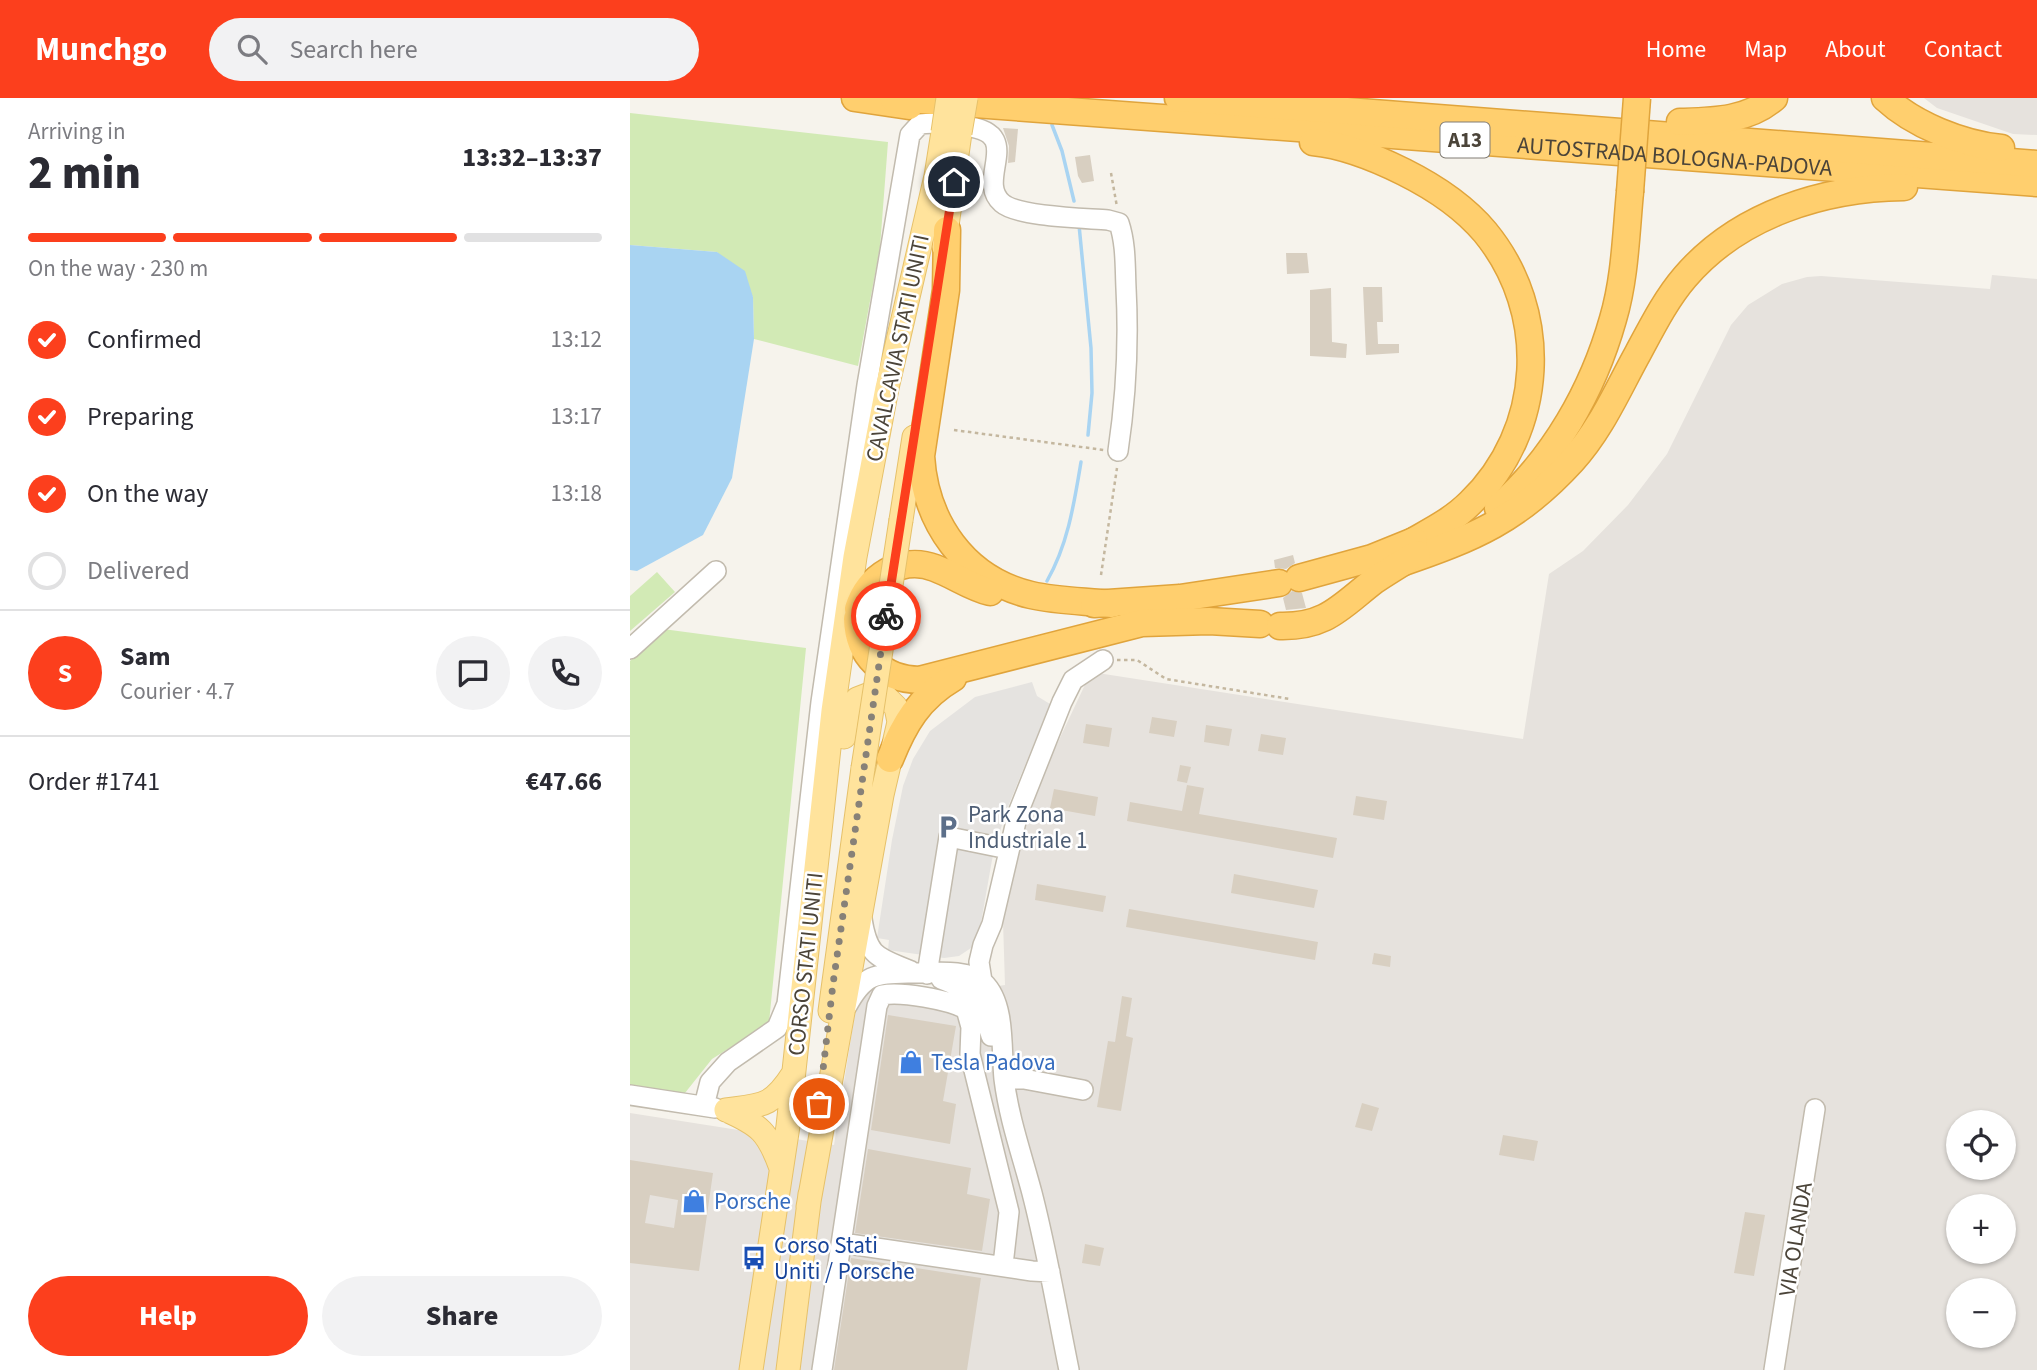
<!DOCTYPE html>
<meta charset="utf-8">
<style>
:root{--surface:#fff;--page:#f2f2f3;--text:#2b2b33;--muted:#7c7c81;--line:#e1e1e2;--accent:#fc3f1d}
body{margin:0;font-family:"Source Sans 3",sans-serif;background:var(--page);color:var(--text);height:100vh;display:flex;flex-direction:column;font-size:26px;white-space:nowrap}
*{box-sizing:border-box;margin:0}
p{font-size:23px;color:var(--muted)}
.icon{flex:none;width:38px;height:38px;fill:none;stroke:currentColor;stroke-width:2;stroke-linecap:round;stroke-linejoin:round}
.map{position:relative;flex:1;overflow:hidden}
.sheet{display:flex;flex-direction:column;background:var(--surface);width:630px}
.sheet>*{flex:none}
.controls{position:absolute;left:1316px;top:1012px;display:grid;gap:14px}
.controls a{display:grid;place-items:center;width:70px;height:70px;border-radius:50%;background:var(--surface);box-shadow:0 2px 5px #0004;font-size:35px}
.pin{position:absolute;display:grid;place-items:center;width:60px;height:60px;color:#fff;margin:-30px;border:4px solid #fff;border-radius:50%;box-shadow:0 2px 7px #0007}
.courier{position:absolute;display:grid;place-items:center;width:70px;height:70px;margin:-35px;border:5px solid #fc3f1d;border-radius:50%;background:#fff;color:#222;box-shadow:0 2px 9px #0007}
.overview em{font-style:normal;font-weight:800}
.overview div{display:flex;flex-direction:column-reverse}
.overview{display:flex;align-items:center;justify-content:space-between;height:119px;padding:0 28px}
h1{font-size:46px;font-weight:800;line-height:52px}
.bar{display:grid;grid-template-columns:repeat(4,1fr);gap:10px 7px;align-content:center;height:84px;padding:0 28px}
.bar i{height:9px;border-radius:5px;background:var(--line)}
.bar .selected{background:var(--accent)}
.bar p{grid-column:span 4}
.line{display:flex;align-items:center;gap:18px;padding:0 28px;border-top:2px solid var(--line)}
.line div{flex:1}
.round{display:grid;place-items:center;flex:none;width:74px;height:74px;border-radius:37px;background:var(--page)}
ol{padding:0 28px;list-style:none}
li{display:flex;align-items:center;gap:21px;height:77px}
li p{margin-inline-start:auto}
li .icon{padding:7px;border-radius:50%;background:var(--accent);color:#fff;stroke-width:4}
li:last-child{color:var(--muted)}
li i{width:38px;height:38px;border:4px solid var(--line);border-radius:50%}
.primary-button{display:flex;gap:14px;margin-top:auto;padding:14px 28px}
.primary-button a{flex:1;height:80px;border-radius:42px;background:var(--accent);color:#fff;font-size:28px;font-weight:800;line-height:80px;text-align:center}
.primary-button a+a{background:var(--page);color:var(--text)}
header{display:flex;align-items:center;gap:42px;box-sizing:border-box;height:98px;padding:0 35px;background:var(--accent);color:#fff}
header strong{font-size:33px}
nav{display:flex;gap:38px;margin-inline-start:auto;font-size:24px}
.search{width:490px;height:63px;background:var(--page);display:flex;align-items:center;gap:18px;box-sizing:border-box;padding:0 24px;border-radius:38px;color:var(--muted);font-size:26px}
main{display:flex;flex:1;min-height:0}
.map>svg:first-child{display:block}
.industrial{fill:#e6e2dd;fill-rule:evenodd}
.green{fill:#d2eab5}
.parking{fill:#e5e3e0}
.water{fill:#a9d4f2}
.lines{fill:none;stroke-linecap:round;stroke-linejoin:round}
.stream{stroke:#a9d4f2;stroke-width:3.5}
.building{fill:#d8cfc1;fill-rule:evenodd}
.minor-casing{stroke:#c2bbae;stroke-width:22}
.major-casing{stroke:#e6c16a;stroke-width:25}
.highway-casing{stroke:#e0a43c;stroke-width:29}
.path{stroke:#c4b79f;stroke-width:2.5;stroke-dasharray:3.5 3.5;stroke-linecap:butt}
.minor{stroke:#fff;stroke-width:19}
.major{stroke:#ffe39c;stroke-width:23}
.highway{stroke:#ffcf6e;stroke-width:26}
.major-bridge-casing{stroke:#e6c16a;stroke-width:25;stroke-linecap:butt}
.highway-bridge-casing{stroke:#e0a43c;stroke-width:29;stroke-linecap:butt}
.major-bridge{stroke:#ffe39c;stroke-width:23}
.highway-bridge{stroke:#ffcf6e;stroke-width:26}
.done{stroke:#878178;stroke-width:7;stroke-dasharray:0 12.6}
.route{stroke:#fc3f1d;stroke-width:9}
.labels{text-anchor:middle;stroke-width:5;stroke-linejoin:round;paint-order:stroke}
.shield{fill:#fff;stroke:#817c74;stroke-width:2}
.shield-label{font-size:21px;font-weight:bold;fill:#4b4439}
.street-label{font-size:23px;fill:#4b4439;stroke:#fff}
.service-label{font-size:23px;fill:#4e5e75;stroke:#fff;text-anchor:start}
.shop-label{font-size:23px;fill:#366cbe;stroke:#fff;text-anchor:start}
.transit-label{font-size:23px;fill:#164399;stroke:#fff;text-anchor:start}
</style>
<header>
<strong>Munchgo</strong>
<div class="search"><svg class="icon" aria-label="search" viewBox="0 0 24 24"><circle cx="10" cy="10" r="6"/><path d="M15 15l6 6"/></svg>Search here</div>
<nav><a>Home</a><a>Map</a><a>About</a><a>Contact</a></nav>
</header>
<main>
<section class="sheet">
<div class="overview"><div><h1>2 min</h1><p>Arriving in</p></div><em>13:32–13:37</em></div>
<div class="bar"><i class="selected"></i><i class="selected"></i><i class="selected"></i><i></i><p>On the way · 230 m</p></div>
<ol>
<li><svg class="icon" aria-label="check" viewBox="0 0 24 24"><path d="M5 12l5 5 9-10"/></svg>Confirmed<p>13:12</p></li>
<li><svg class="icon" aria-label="check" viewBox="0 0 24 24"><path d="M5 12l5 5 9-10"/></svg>Preparing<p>13:17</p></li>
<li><svg class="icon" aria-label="check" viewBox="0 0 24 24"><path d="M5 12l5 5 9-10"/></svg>On the way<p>13:18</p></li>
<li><i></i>Delivered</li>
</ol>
<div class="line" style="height:126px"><b class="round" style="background:var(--accent);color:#fff">S</b><div><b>Sam</b><p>Courier · 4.7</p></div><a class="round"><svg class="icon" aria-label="chat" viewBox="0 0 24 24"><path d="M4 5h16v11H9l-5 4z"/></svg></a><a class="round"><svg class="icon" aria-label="phone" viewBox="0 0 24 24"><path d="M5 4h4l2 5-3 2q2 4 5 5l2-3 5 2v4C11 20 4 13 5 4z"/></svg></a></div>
<div class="line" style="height:91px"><div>Order #1741</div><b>€47.66</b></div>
<div class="primary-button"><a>Help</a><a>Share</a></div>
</section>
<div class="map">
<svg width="1407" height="1272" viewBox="0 0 1407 1272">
<rect width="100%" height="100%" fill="#f6f3ec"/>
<path class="industrial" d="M1294 0H1407V37L1383 36 1307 10Z
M1362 177 1407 181V1272H0V1015L204 1047 228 896 251 881 327 894 375 887 373 823 383 767 412 678 461 574 893 641 919 476 953 453 998 407 1037 356 1101 227 1118 207 1152 186 1177 179 1191 178 1360 191ZM1328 1024H1374V1069H1328ZM1328 1108H1374V1153H1328ZM1328 1192H1374V1237H1328Z"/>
<path class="green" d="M0 15 258 44 250 149 228 268 124 241 123 199 87 154 0 147Z
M27 474 45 494 0 533V498Z
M33 531 176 550 139 925 82 961 51 1000 0 990V563Z"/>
<path class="parking" d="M402 584 407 598 420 606 375 716 362 762 349 836 341 850 329 858 314 860 258 852 259 842 247 840 262 742 273 688 283 661 300 633 345 599Z"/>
<path class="water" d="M0 147 87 154 115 173 123 199 124 241 102 380 73 437 7 473 0 472Z"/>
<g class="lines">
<path class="stream" d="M422 27 432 53 444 103
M449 127 461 250 462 295 458 337
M417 483C438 446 444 406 451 364"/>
</g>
<path class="building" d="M373 30 388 31 385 64 378 65 379 48Z
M460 57 464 83 452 85 448 78 445 59Z
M656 155H677L679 175 657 176Z
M733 189H752L753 224H747L748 246H769V255L736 257Z
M701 190 702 244 717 246 716 260 680 258V192Z
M663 457 665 465 656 471 645 470 644 462Z
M662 493 672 495 676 510 656 512 653 500Z
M522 619 547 623 544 639 519 635Z
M456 626 482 630 479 649 453 645Z
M576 627 602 631 599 648 574 644Z
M631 636 656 640 653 657 628 653Z
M550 667 561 669 557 685 547 683Z
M557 687 574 690 569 716 707 740 703 760 497 723 500 704 552 713Z
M424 691 468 699 465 718 420 710Z
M726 698 757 703 754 722 723 717Z
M604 776 688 792 684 810 601 795Z
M407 786 476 798 473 814 405 802Z
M499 811 688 844 685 862 496 829Z
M744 855 761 858 760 869 742 866Z
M492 898 502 900 496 938 503 940 491 1013 467 1009 478 943 485 944Z
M258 917 326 928 313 1003 326 1006 320 1046 241 1032Z
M732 1005 749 1010 742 1033 725 1029Z
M873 1037 908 1043 904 1063 869 1057Z
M238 1051 341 1070 337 1096 360 1101 352 1153 225 1135Z
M0 1062 83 1075 69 1173 0 1165ZM20 1097 48 1102 44 1130 15 1125Z
M1115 1114 1135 1117 1124 1178 1104 1175Z
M455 1146 474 1150 470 1168 452 1165Z
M221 1160 351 1180 337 1272H204Z"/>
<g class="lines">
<g class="minor-casing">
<path id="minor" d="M0 551 86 473
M232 821C238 860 248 859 281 873
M297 876 319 739 378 751
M311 881C346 894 352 903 361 938
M352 883 349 864 353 847 362 826 388 715 432 604 443 582 473 562
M217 908C235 875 245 876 282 875 302 875 338 870 354 885 376 906 371 953 374 981 379 1021 392 1057 402 1095 417 1153 427 1213 439 1272
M374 981H394L453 992
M0 997 85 1010
M74 1008 80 984 98 964 147 930 157 906 191 604 237 287 280 37 290 26C305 24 319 26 333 28 398 34 344 81 372 105 388 119 454 120 478 122L489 125C496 146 495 168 496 190 499 246 496 299 488 353
M212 1145 402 1173 420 1174
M192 1272 247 908 252 897C271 893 319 902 336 911L341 929 340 956 379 1114 373 1167
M1144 1272 1185 1011"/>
</g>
<g class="major-casing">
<path id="major" d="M314 149 330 35
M271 422 284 339
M200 913 233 670
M96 1012C130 1027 138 1034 151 1070
M96 1012C132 1007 142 1009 163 976
M178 1109 252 697 269 624 266 609 255 598 247 596H240L227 601 218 612 214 639
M121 1272 158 1028 203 613 225 459 257 290 306 78 313 34
M158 1272 180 1096"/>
</g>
<g class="highway-casing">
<g id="highway">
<path d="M225 0 279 8"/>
<path id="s1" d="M263 0 1407 85"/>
<path d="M548 0 1407 66"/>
<path d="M1255 0C1284 27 1332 46 1371 50"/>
<path d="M1050 24C1083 23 1117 23 1144 0"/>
<path d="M683 44C714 47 746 60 774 74 804 89 833 108 855 134 921 214 915 333 840 405 823 422 803 432 782 444"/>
<path d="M317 132 316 192 291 358C295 424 334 481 401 497 427 503 455 503 482 506"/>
<path d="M868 410C924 361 963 292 983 221 995 181 996 136 1000 94"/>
<path d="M771 465C844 440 888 422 942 363 971 331 987 293 1008 255 1022 229 1036 201 1055 179 1109 116 1194 90 1274 89"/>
<path d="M669 480 742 460 784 443"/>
<path d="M464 506 550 500 649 485"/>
<path d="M228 511C238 479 271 457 305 470 324 477 340 489 360 494"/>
<path d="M227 521C228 558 253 581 289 582L512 525 579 523 630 526"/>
<path d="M650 528C697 529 711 508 745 482 759 473 773 464 787 456"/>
<path d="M260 661C274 626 289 600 323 580"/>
</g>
</g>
<path class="path" d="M481 75 487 109
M324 332 474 352
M471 477 487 370
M487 562H507L536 581 660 601"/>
<use href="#minor" class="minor"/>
<use href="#major" class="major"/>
<use href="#highway" class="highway"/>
<g class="major-bridge-casing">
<path id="major-bridge" d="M313 34 318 0
M330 35 336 0
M233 670 271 422"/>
</g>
<g class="highway-bridge-casing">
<path id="highway-bridge" d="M1000 94 1007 0"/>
</g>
<use href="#major-bridge" class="major-bridge"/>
<use href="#highway-bridge" class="highway-bridge"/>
</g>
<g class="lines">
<path class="done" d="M189 1006 203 886 256 518"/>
<path class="route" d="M256 518 324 84"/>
</g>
<defs>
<g id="parking-bare" transform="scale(1.89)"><path d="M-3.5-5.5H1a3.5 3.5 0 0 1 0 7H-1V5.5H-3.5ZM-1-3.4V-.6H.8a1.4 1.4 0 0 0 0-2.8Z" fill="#5c6f8a" stroke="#fff" stroke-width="2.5" paint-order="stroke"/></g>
<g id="shop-bare" transform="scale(1.89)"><path d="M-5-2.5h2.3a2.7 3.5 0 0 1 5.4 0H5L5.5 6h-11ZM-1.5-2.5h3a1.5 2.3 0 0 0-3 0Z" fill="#3f7fe0" stroke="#fff" stroke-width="2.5" paint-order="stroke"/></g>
<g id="bus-bare" transform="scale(1.89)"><path d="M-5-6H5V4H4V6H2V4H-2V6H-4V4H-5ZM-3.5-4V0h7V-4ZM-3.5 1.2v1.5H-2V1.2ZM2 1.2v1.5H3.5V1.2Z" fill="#1a4fb4" stroke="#fff" stroke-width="2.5" paint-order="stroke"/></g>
</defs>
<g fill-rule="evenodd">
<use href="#parking-bare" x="318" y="729"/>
<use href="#shop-bare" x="281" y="964"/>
<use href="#shop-bare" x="64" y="1103"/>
<use href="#bus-bare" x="124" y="1160"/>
</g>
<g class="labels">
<rect class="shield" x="810.5" y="24.5" width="49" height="35" rx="5"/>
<g class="shield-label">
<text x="835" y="49">A13</text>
</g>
<g class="street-label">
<text dy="8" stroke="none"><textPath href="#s1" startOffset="784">AUTOSTRADA BOLOGNA-PADOVA</textPath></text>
<text transform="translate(267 250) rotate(-78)" y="8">CAVALCAVIA STATI UNITI</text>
<text transform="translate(175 866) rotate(-84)" y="8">CORSO STATI UNITI</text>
<text transform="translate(1165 1141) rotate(-81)" y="8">VIA OLANDA</text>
</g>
<g class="service-label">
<text x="338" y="724">Park Zona<tspan x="338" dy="26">Industriale 1</tspan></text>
</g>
<g class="shop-label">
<text x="301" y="972">Tesla Padova</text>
<text x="84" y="1111">Porsche</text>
</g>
<g class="transit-label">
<text x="144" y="1155">Corso Stati<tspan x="144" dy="26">Uniti / Porsche</tspan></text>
</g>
</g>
</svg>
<div class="controls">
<a><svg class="icon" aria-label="locate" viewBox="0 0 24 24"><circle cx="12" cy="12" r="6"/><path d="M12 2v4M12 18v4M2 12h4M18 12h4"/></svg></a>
<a>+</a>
<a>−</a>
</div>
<div class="pin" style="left:189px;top:1006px;background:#ea580c"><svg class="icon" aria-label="bag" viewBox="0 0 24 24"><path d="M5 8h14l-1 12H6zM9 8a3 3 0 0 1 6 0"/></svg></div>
<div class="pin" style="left:324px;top:84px;background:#1f2937"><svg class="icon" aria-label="home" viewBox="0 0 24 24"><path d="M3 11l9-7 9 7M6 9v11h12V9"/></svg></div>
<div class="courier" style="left:256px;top:518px"><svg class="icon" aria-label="bike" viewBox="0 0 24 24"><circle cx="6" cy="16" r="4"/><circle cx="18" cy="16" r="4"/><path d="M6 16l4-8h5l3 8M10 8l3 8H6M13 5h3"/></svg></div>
</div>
</main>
